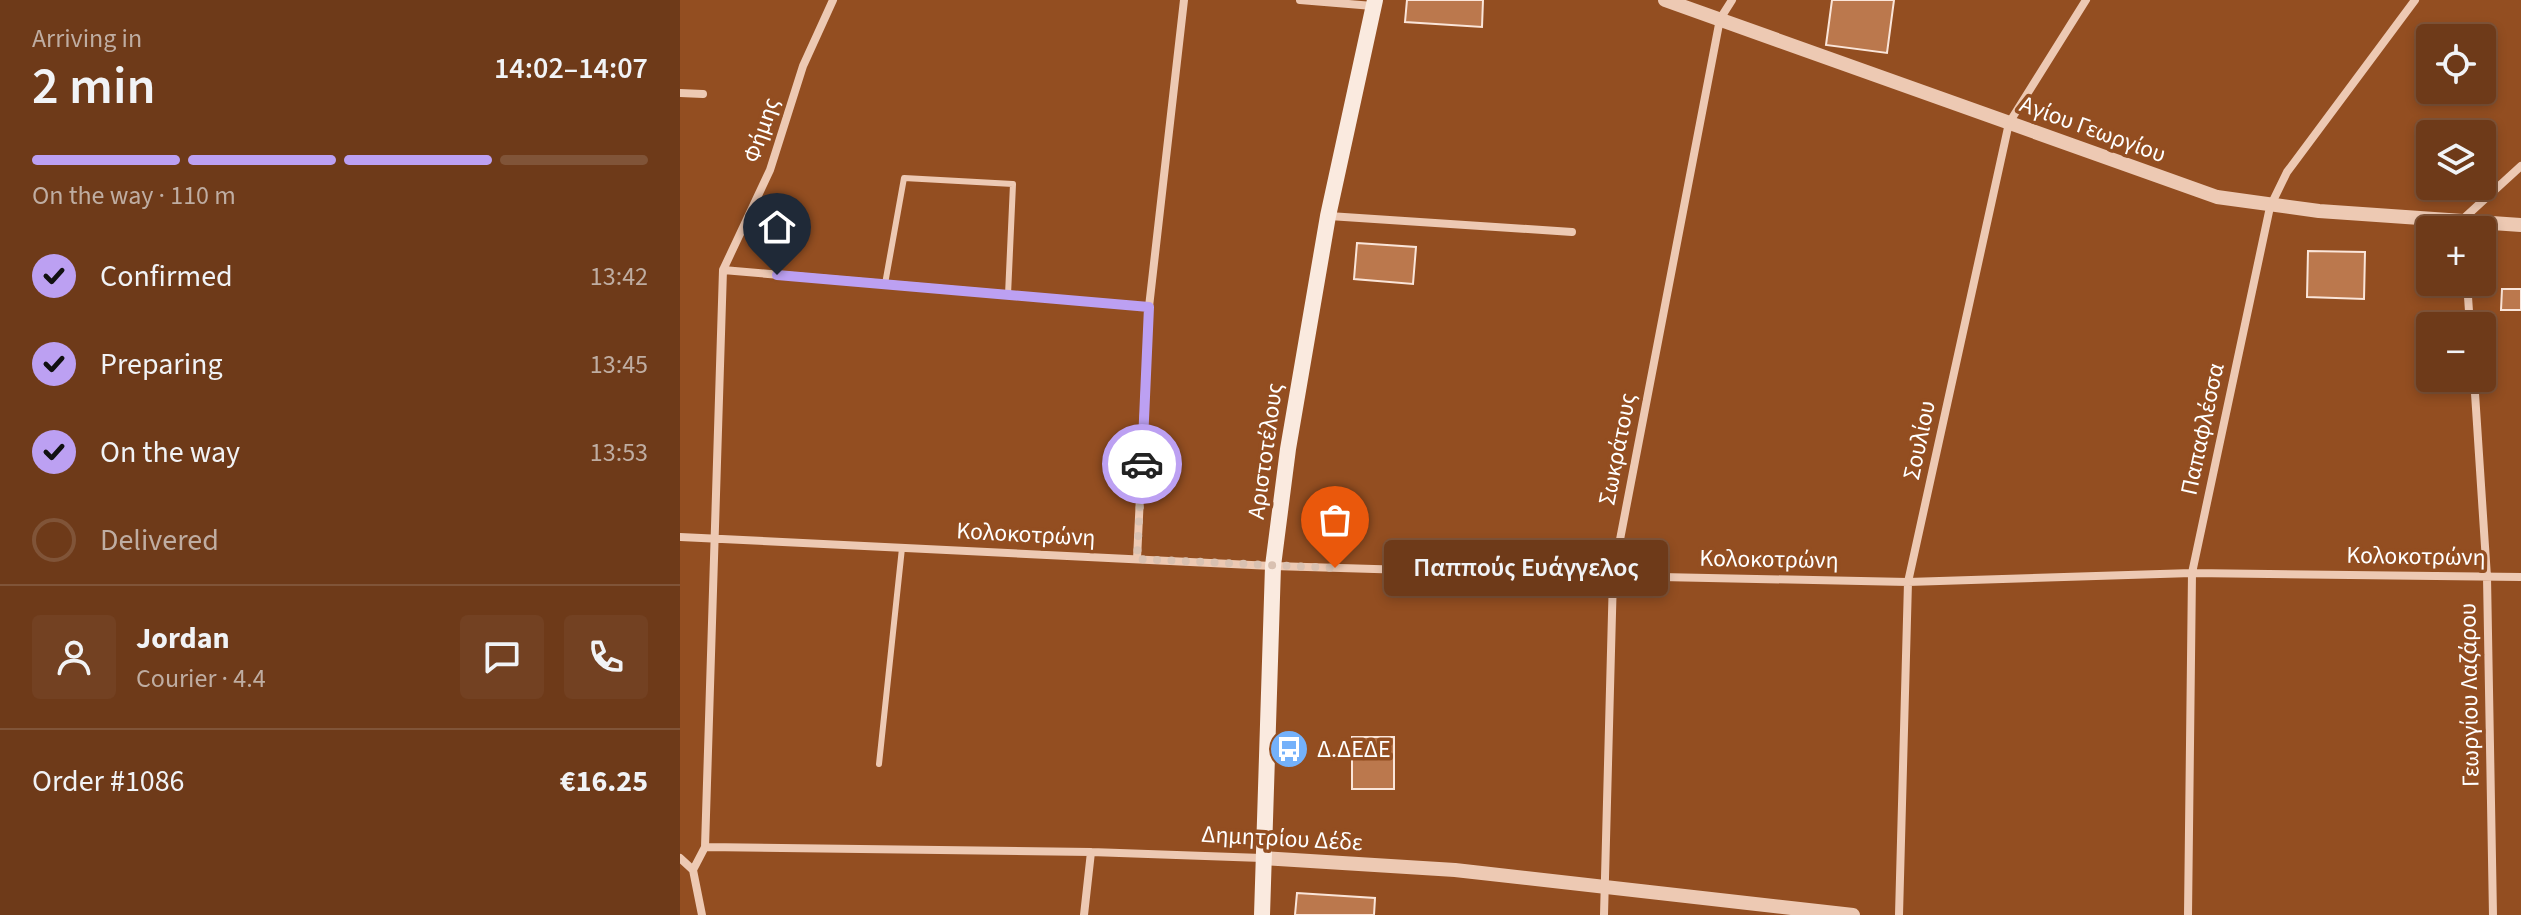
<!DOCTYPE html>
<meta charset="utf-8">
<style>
:root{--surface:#6e3a19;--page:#734122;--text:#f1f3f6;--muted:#bfada2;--line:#805438;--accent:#bca0f2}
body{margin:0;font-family:"Source Sans 3",sans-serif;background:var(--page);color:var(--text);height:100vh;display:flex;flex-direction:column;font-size:30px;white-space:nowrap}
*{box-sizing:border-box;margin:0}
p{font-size:26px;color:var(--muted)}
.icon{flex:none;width:44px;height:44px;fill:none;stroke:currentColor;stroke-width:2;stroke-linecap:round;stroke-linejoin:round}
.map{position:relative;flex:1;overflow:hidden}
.panel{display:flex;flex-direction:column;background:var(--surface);width:680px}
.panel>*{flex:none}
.buttons{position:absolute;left:1736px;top:24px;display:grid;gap:16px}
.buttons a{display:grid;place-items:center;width:80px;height:80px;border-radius:8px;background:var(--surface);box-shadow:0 4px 12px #0003,0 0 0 2px var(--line);font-size:40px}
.pin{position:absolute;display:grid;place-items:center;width:68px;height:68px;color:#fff;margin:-82px -34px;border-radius:50% 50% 50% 0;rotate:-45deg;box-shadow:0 0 8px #0007}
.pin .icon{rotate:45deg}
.courier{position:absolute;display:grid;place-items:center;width:80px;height:80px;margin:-40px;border:6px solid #bca0f2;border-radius:50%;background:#fff;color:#222;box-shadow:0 2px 10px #0007}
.bubble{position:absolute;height:56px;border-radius:8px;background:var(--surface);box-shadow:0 4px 12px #0003,0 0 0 2px var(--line);font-size:26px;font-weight:600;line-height:56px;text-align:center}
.summary em{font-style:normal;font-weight:600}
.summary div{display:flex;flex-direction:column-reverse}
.summary{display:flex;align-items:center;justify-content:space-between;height:136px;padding:0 32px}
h1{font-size:52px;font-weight:600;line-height:60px}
.bar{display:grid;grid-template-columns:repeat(4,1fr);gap:12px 8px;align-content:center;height:96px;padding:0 32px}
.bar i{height:10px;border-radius:6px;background:var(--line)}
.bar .selected{background:var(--accent)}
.bar p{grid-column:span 4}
.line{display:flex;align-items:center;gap:20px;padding:0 32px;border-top:2px solid var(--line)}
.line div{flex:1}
.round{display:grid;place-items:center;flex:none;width:84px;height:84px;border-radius:8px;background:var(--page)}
ol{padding:0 32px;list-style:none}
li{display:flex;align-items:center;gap:24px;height:88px}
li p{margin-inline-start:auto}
li .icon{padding:8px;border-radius:50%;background:var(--accent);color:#111;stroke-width:4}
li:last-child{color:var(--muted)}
li i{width:44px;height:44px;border:4px solid var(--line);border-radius:50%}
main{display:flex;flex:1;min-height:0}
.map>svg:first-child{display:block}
.building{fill:#bb784d;stroke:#fae5d9;stroke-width:2}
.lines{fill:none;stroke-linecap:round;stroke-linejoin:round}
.service{stroke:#edc9b3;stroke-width:6}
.minor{stroke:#edc9b3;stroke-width:8}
.tertiary{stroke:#edc9b3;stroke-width:14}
.secondary{stroke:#faeadf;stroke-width:16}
.done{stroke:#d9c1b1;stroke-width:8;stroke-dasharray:0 14.4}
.route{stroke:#bca0f2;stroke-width:10}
.labels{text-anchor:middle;stroke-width:7;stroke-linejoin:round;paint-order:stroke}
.street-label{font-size:24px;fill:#fff;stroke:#934e21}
.poi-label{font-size:24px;fill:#fff;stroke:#934e21;text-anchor:start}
</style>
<main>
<section class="panel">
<div class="summary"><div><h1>2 min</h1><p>Arriving in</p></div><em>14:02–14:07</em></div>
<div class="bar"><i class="selected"></i><i class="selected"></i><i class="selected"></i><i></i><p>On the way · 110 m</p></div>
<ol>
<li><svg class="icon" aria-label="check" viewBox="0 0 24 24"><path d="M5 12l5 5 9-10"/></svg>Confirmed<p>13:42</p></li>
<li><svg class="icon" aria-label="check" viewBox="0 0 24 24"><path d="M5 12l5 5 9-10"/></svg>Preparing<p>13:45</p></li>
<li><svg class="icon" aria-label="check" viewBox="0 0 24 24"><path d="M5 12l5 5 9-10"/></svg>On the way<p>13:53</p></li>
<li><i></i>Delivered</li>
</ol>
<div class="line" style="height:144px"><a class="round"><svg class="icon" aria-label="person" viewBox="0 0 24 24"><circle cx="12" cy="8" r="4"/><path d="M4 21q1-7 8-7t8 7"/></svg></a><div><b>Jordan</b><p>Courier · 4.4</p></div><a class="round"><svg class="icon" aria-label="chat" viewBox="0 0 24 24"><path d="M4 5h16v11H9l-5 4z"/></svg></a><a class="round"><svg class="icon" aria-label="phone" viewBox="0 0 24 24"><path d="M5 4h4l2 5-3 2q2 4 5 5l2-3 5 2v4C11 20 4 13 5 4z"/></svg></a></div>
<div class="line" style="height:104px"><div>Order #1086</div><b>€16.25</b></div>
</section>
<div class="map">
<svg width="1841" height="915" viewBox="0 0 1841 915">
<rect width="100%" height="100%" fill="#934e21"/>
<path class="building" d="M727 0H803L802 27 725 22Z
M1152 0H1214L1207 53 1146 45Z
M677 243 736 247 733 284 674 279Z
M1628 251 1685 252 1684 299 1627 297Z
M1822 289H1841V310H1821Z
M672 737H714V789H672Z
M617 893 695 898 694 915H615Z"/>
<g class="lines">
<path class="service" d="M205 284 224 178 333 184 328 295
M199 764 222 548"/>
<path class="minor" d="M620 0 693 6
M0 93 23 94
M649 216 892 232
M1784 230 1783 219 1841 166
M43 270 469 307
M1787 282 1790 326
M1794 378 1807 577 1813 915
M0 537 593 566 933 576 1228 582 1512 573 1841 577
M457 559 469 307 504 0
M25 847 411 852 582 858
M0 858 13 870
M22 915 13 870 25 847 43 270 90 170 123 66 153 0
M404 915 411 852
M924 915 933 576 1040 19 1052 0
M1219 915 1228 582 1329 123 1406 0
M1508 915 1512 573 1590 207 1607 172 1735 0"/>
<path class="tertiary" d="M985 0 1537 197 1639 211 1841 225
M582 858 775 870 1173 915"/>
<path class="secondary" d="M582 915 593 566 608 449 648 216 695 0"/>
</g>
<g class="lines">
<path class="done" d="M462 464 457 559 655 568"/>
<path class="route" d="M97 275 469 307 462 464"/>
</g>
<defs>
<g id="bus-disc" transform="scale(2)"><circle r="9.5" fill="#74b1fa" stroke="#934e21"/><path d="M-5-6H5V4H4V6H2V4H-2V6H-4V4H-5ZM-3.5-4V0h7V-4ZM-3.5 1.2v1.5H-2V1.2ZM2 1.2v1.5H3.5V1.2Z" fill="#fff"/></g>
</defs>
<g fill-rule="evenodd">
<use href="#bus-disc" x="609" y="749"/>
</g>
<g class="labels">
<g class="street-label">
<text transform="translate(1413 129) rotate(20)" y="8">Αγίου Γεωργίου</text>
<text transform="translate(81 130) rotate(-71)" y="8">Φήμης</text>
<text transform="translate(1522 429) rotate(-78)" y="8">Παπαφλέσσα</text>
<text transform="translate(1239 440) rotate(-78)" y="8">Σουλίου</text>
<text transform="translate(937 449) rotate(-79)" y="8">Σωκράτους</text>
<text transform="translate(585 451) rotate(-82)" y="8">Αριστοτέλους</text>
<text transform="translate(346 534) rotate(3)" y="8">Κολοκοτρώνη</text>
<text transform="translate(1736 556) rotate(1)" y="8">Κολοκοτρώνη</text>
<text transform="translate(1089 559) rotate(1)" y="8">Κολοκοτρώνη</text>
<text transform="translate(1789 695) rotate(-91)" y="8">Γεωργίου Λαζάρου</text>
<text transform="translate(602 838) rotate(3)" y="8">Δημητρίου Δέδε</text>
</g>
<g class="poi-label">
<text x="637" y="757">Δ.ΔΕΔΕ</text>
</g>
</g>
</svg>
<div class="buttons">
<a><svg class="icon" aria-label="locate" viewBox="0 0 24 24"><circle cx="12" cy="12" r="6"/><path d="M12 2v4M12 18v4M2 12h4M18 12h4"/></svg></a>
<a><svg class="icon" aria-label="layers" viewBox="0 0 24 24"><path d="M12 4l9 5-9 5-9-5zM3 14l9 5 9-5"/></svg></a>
<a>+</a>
<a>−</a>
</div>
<div class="pin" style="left:655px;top:568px;background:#ea580c"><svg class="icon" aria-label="bag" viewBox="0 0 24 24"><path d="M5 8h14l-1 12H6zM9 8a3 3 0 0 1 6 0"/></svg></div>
<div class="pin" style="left:97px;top:275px;background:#1f2937"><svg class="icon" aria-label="home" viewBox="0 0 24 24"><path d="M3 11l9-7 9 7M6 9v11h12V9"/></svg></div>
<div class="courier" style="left:462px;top:464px"><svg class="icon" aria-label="car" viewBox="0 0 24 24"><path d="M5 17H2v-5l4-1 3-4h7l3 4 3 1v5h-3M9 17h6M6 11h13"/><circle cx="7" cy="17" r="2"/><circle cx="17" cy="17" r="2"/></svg></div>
<div class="bubble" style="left:704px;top:540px;width:284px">Παππούς Ευάγγελος</div>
</div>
</main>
